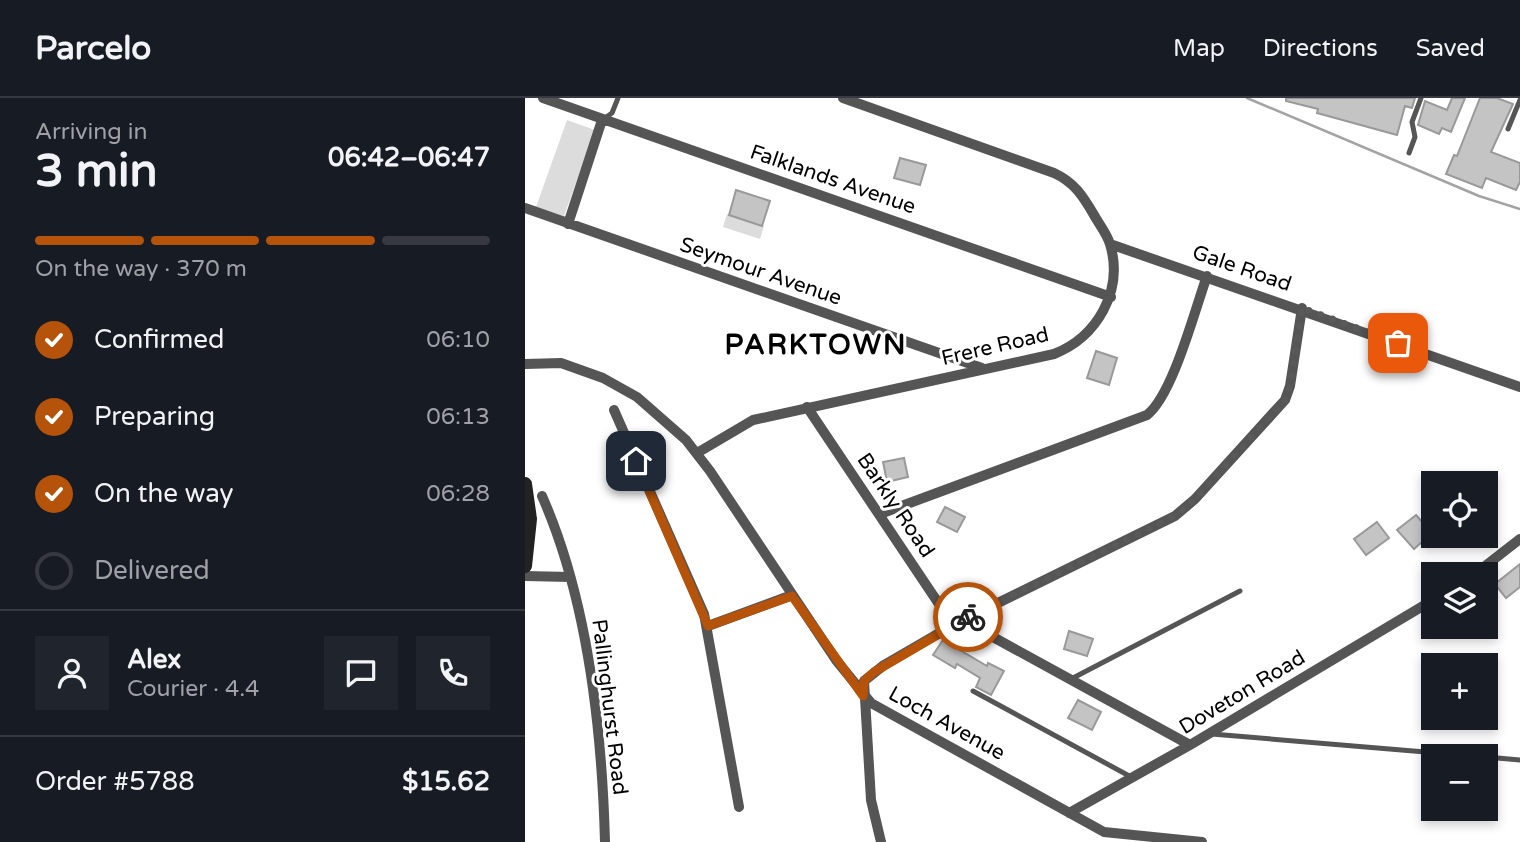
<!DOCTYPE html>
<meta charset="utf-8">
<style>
:root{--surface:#171b24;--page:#20242c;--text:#f1f3f6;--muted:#9ea1a6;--line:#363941;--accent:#b45309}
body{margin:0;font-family:"Varela Round",sans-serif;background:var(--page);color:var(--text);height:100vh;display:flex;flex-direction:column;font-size:26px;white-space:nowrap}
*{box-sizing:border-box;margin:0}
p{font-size:23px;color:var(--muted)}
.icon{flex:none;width:38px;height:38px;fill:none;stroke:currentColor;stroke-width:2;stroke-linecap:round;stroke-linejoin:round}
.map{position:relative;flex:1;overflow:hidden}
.details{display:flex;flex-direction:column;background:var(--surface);width:525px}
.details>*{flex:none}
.buttons{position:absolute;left:896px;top:373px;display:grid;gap:14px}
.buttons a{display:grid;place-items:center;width:77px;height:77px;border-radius:0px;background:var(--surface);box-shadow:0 4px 10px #0003;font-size:35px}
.pin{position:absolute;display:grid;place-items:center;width:60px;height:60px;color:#fff;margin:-30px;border-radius:14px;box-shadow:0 4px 10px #0006}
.courier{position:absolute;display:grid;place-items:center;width:70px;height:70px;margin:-35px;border:5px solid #b45309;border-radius:50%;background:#fff;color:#222;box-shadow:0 2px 9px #0007}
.overview em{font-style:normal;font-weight:800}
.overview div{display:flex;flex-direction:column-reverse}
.overview{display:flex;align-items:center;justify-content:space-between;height:119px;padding:0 35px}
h1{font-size:46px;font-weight:800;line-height:52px}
.bar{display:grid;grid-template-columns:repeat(4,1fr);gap:10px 7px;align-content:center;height:84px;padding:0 35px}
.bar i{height:9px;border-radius:5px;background:var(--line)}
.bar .current{background:var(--accent)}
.bar p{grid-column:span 4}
.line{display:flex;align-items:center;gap:18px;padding:0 35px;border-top:2px solid var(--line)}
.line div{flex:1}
.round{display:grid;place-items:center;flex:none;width:74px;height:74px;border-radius:0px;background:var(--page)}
ol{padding:0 35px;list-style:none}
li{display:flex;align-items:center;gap:21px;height:77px}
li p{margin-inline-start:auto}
li .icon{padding:7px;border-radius:50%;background:var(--accent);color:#fff;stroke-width:4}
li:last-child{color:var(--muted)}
li i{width:38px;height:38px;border:4px solid var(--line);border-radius:50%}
header{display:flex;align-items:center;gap:42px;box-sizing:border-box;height:98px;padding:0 35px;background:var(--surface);border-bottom:2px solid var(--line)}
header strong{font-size:33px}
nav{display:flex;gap:38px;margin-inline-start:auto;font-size:24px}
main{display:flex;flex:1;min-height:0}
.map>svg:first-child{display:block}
.green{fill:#dcdcdc}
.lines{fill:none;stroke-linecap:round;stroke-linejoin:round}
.stream{stroke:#a3a3a3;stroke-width:2.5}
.building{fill:#c4c4c4;stroke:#999;stroke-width:2}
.lane{stroke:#555;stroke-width:5}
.street{stroke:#555;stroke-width:10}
.secondary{stroke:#222;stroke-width:14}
.done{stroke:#595959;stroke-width:7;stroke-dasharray:0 12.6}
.route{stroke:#b45309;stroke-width:9}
.labels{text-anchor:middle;stroke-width:6;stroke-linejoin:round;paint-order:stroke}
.street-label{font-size:21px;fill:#000;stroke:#fff}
.district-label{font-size:28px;font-weight:bold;letter-spacing:2px;fill:#000;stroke:#fff}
</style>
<header>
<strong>Parcelo</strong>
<nav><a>Map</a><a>Directions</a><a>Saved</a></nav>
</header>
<main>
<section class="details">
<div class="overview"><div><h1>3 min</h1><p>Arriving in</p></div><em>06:42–06:47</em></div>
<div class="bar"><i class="current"></i><i class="current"></i><i class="current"></i><i></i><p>On the way · 370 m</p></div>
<ol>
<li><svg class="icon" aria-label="check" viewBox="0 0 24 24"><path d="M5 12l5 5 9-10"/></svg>Confirmed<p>06:10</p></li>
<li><svg class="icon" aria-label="check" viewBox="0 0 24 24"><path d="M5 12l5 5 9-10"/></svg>Preparing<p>06:13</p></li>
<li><svg class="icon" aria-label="check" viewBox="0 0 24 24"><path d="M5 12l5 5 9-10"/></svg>On the way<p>06:28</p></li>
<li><i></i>Delivered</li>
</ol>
<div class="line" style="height:126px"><a class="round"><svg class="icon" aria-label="person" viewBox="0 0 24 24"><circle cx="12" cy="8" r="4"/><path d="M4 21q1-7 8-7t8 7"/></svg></a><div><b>Alex</b><p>Courier · 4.4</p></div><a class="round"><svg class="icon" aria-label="chat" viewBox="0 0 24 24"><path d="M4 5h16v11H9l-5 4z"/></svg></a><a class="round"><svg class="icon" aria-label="phone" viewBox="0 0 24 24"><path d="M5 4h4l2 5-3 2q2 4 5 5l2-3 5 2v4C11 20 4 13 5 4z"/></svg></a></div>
<div class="line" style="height:91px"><div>Order #5788</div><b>$15.62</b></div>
</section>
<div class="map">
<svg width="995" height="744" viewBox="0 0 995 744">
<rect width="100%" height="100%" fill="#fff"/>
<path class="green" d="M42 22 70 32 39 118 11 109Z
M202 116 239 128 235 141 198 129Z"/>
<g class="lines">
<path class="stream" d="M722 0 954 98 995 111"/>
</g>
<path class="building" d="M761 0H890L887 10 880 8 872 37 792 15 793 11 761 3Z
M927 0H940L926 34 917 30 914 36 893 27 900 3 922 12Z
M955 0H972L988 6 966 54 995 65V84L991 92 961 80 957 90 921 76 929 57 932 58Z
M375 60 401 67 395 87 369 80Z
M211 92 245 103 237 128 204 117Z
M571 253 592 260 584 287 562 280Z
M379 360 383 379 362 384 358 364Z
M420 409 440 419 432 434 412 424Z
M891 417 907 435 889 451 872 432Z
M852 424 864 440 841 457 829 441Z
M995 466V489L981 500 970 486Z
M544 533 568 541 562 558 539 551Z
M418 542 462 568 463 565 479 573 466 597 451 589 455 580 432 566 430 570 408 557Z
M553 602 576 614 567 632 543 620Z"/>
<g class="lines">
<path class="lane" d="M80 20 87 15 93 0
M983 31 995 2
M884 55 890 39 887 24 896 0
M546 581 715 493
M448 593 608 680
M687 636 948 658
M961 659 995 662"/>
<path class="street" d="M18 0 586 199
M0 110 457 270
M43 126 77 22
M585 146 995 289
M0 266 36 265 78 280 112 299 161 342 185 373 311 562 346 605 579 734 677 744
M282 309 428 527
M89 312 179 516 214 709
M172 355 228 322 529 256C572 239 599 193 585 146 582 136 574 126 569 117 558 98 549 84 529 75L318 0
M17 398C63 502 77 631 80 744
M355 416 622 317C648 297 670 211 682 178
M950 476 995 441
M0 478 45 479
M437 522 665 647
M183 528 267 497
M544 715 665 647 908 502
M356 744 346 702 339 583 359 567 428 527 650 418 670 401 760 302 765 288 777 210"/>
<path class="secondary" d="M0 386 5 421 0 468"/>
</g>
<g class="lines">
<path class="done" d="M443 519 650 418 670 401 760 302 765 288 777 210 873 245"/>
<path class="route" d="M111 363 183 528 267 498 338 598 339 583 349 574 443 519"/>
</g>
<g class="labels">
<g class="street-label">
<text transform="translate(308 81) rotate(19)" y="7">Falklands Avenue</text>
<text transform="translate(717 170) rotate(19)" y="7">Gale Road</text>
<text transform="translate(236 173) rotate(19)" y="7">Seymour Avenue</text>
<text transform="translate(470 248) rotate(-13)" y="7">Frere Road</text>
<text transform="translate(371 407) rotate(56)" y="7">Barkly Road</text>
<text transform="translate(717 594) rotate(-31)" y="7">Doveton Road</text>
<text transform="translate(85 609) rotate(83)" y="7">Pallinghurst Road</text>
<text transform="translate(422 625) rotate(29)" y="7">Loch Avenue</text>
</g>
<g class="district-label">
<text x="291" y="256">PARKTOWN</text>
</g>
</g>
</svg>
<div class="buttons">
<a><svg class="icon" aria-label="locate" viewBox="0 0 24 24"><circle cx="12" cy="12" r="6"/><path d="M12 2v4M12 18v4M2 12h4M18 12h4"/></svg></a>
<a><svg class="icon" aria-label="layers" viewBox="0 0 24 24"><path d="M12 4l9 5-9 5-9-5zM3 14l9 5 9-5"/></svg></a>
<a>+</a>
<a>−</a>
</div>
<div class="pin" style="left:873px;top:245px;background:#ea580c"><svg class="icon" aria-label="bag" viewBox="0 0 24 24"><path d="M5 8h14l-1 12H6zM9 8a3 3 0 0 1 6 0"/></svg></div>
<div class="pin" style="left:111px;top:363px;background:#1f2937"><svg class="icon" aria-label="home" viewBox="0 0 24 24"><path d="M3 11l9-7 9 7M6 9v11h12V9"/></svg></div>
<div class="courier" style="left:443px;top:519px"><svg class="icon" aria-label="bike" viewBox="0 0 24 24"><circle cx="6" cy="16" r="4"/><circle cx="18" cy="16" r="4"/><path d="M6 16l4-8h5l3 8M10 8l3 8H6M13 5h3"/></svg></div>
</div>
</main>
